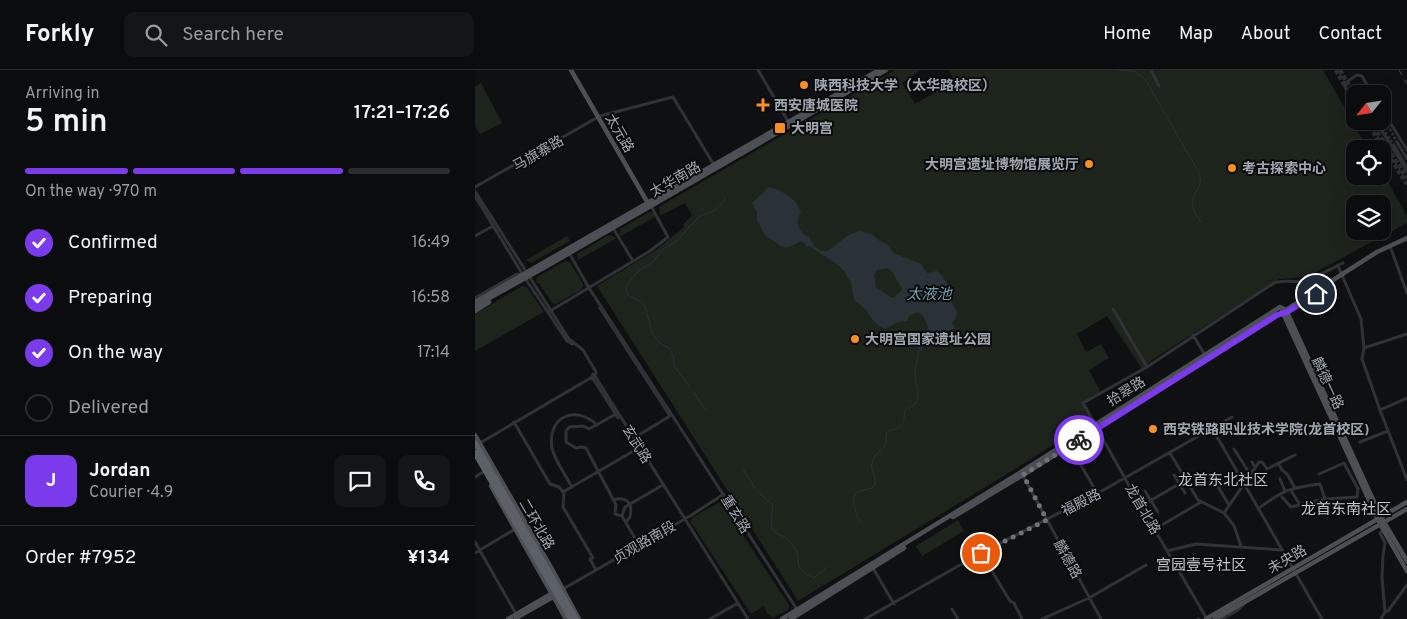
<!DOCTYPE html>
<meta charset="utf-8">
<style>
:root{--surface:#0b0c0d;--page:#141516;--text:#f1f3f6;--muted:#9a9b9d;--line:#2b2c2e;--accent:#7c3aed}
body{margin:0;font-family:Overpass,"Noto Sans SC",sans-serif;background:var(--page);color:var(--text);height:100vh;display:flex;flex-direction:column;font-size:19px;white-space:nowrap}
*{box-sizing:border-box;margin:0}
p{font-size:16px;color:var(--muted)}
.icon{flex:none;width:28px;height:28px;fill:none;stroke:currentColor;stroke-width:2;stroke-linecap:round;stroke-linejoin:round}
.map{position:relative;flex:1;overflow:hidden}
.drawer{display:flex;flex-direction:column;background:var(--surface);width:475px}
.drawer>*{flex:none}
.needle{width:32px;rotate:240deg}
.controls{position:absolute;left:871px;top:15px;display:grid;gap:10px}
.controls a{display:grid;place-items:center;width:45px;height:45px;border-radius:10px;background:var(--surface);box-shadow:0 5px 20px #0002,0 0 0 1px var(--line);font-size:25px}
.pin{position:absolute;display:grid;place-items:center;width:42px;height:42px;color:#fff;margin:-21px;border:2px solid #fff;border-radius:50%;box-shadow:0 1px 5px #0007}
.courier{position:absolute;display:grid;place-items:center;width:50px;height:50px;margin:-25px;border:4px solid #7c3aed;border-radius:50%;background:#fff;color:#222;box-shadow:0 1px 6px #0007}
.headline em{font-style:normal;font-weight:600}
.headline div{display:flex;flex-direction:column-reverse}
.headline{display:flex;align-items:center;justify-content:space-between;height:85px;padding:0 25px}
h1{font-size:32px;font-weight:600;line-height:38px}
.bar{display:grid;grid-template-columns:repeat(4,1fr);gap:8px 5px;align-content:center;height:60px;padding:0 25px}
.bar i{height:6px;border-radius:4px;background:var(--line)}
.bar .current{background:var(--accent)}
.bar p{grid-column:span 4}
.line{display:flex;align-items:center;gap:12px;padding:0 25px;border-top:1px solid var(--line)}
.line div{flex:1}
.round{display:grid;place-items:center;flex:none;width:52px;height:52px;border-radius:10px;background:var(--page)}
ol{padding:0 25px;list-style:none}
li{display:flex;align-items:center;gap:15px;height:55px}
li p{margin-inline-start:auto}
li .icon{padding:5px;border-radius:50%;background:var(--accent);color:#fff;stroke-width:4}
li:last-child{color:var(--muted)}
li i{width:28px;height:28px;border:2px solid var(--line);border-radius:50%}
header{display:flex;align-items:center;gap:30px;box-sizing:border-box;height:70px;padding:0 25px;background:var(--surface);border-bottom:1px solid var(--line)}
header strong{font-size:24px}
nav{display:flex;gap:28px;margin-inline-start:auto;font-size:18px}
.search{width:350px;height:45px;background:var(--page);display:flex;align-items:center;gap:12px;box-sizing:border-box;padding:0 18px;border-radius:10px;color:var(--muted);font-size:19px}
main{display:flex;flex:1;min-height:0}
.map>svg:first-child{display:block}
.green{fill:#1c241c;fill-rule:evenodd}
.water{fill:#283237;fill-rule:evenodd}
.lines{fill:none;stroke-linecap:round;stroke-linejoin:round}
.stream{stroke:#283237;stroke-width:1}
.minor-tunnel{stroke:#2c2e31;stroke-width:3;stroke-dasharray:3 1.5;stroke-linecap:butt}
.major-tunnel{stroke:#2c2e31;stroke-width:4.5;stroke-dasharray:4.5 2;stroke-linecap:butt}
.minor{stroke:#303236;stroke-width:3}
.major{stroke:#4c5055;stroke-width:4.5}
.highway{stroke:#5c6167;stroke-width:5.5}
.rail{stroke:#474a4f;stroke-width:1;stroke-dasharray:6 5;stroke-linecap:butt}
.done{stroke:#6d737a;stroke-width:5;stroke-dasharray:0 9}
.route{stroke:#7c3aed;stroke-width:6}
.poi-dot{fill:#f89020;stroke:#0b0b0c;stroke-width:2}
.labels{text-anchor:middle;stroke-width:4;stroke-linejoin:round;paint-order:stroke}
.poi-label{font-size:14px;font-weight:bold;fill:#a0a8b2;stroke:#0b0b0c;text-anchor:start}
.street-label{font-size:14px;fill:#a0a8b2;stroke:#0b0b0c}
.water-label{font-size:15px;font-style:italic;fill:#759db0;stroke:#0b0b0c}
.neighbourhood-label{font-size:15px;fill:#c1c7ce;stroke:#0b0b0c}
</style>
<header>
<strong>Forkly</strong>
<div class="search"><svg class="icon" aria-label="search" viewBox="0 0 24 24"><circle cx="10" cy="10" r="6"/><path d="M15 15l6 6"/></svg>Search here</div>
<nav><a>Home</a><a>Map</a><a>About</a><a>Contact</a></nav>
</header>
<main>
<section class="drawer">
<div class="headline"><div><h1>5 min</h1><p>Arriving in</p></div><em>17:21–17:26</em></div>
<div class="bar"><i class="current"></i><i class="current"></i><i class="current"></i><i></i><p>On the way · 970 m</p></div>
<ol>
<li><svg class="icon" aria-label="check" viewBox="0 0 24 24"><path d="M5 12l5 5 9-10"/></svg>Confirmed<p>16:49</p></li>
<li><svg class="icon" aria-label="check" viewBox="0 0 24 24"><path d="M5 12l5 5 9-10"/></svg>Preparing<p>16:58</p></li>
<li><svg class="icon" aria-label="check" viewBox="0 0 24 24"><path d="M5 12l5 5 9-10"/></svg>On the way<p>17:14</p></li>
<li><i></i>Delivered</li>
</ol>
<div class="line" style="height:90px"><b class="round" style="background:var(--accent);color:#fff">J</b><div><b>Jordan</b><p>Courier · 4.9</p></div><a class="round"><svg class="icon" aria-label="chat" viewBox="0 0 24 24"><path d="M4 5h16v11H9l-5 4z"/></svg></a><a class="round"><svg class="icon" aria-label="phone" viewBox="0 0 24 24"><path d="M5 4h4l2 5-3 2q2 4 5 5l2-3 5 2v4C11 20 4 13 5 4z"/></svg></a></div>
<div class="line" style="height:65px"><div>Order #7952</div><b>¥134</b></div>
</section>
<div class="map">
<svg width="932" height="549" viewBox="0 0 932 549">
<rect width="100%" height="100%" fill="#0f1011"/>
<path class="green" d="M420 0H446L427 13 440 34 479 11 474 0H848L893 79H880V106H908V103L932 146V153L832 207 804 209 677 290 667 299 632 246 602 264 611 282 626 274 634 288 614 300 626 323 610 332 619 349 537 401 323 531 122 216 181 180 209 157 208 155 217 145 210 133 185 146 184 137ZM880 134H908V161H880Z
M6 13 27 53 5 64 0 56V17Z
M174 142 180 143V147L144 167 145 159Z
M134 165 142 168 103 190 102 184Z
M92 166 95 171 56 193 51 190Z
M90 191 95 192 108 214 107 219 81 234 77 233 64 213H62L61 210 62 207Z
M47 216 52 217 69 242 0 281V244Z
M245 432 248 434 314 535 313 540 297 548 295 544 293 545 289 536 276 544 215 451 218 447Z
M483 450 489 461 447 486 441 476Z"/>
<path class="water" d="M294 117C308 121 320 127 326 142 320 153 323 159 332 167L334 166 339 176 346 181H352L375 164 386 161 398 165 403 170 412 174 419 183 446 194 452 203 462 201C475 209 473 229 482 242L481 248 477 253 480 258 449 275 446 281 437 272 450 261 453 257 448 246 443 242 434 246 432 251 423 252 411 259C399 256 396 245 388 237 385 234 381 232 379 229L376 213 369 201 363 195 334 176 332 177 327 171C321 173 315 179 308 177 303 176 299 169 291 167L282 150V142L277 133ZM413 198 418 203 427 219 426 221 418 228 401 218 399 205 402 200Z"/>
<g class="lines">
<path class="stream" d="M641 0 659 1 670 9 722 99C731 115 719 119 717 133L719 141 726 152
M214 316 199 296 198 285 194 278 185 273 177 263 170 236 166 232 153 225 151 216 163 201 179 191 188 179 203 170 213 158 225 146 239 141 251 128
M219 323 231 340
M268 399 280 418
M283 422 298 435 296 452 297 458 301 463 310 467 315 472 322 482 324 497 332 505 339 508 352 497
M386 453 381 443 378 428 382 422 397 418 400 414V408L396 396 399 387 410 376 412 362C427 356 428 358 430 340L441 333C446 321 440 315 440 304 440 297 443 288 444 280"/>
<path class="minor-tunnel" d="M890 24 893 22 894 24
M908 47 922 72
M903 51 919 75"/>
<path class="major-tunnel" d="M861 0 871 18
M865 0 880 26
M891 51 932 114
M895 51 932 108"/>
<path class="minor" d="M283 0 314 53
M676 0 684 16
M880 34 870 17V13L882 5 887 6 897 24
M908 41 932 80
M896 51 907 61 932 101
M922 72 932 89
M919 75 932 98
M0 117 125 46 198 27 239 95
M0 121 94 269 108 280 121 302 120 306 273 549
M0 126 48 205 92 271 97 274
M138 158 158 191
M0 166 18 156
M915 176 932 223
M93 181 114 218 197 345 195 346
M863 196 886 249 889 278 887 289 905 340 932 410
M0 228 42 204 48 205
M125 238 195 346
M638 239 672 297
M75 241 175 181 193 167 176 136
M718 265 730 285
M889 278 932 264
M118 304 117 307 143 348
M905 340 932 328
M141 344 114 359 108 356 94 357 91 361V372L101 378 106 377 111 378 141 435 140 444 147 446 164 475
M197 345 323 541
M39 352 75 414 84 417 89 423 88 437 118 488 115 489 121 500
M737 358 847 549
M159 368 195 346
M885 372 913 361
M5 373 119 306
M595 376 622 423
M759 379 775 404
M695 383 723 430 749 443 753 448 759 456 766 476
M777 392 780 397
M803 393 807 400 812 404 820 418
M547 404 626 549
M699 405 710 423
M0 407 8 402
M805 409 810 421
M739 410 754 435
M97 417C91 406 79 389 77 378 72 347 100 334 122 355
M670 421 683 442
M88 422 162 379
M817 422 825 435
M807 427 816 437 850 429 882 427 883 419 869 393 844 404
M138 430C152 426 158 433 155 447L151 452
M666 436 704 414
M783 439C808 420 814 418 845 414L850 429
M749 443 784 392H787L792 399 820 385
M147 446 150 437 186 416
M680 459 726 432
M0 472 44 549
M692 481 721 474 807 480
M0 483 40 459
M506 483 535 531 539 533 547 549
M398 498 419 534
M88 519 215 446 249 424
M477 539 483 549
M910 542 913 541 932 515
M235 549 263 533
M390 549 506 483 625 422 757 347
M567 549 614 528 671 495
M723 549H724
M732 549 657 421 608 333 672 297 799 213C808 209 817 213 827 211 841 208 855 199 868 193
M747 549 763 540 769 534
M906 549 910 542 907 508 908 485 910 473 905 463 909 460"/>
<path class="major" d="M96 0 174 135
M0 232 404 0
M0 236 72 196 411 0
M811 240 906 447 932 491
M0 241 14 232
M807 241 905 454 932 501
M0 365 77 499 104 549
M16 416 91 549
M478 447 548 405 802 245 814 240
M41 548 78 527
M33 549 76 524
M307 549 546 402 805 237 811 240 902 182 932 168
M316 549 429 478
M731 549 932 432
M740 549 932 439"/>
<path class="highway" d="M0 373 101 549
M0 383 96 549"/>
<path class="rail" d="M924 0 932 14"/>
</g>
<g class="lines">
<path class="done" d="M506 483 572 450 548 405 604 370"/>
<path class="route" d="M604 370 802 245 812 242 841 224"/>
</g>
<g class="poi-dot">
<circle cx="329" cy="15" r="5"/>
<path d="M285.5 27.5h5v5h5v5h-5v5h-5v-5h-5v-5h5z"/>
<rect x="299" y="52" width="12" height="12" rx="2.5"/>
<circle cx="614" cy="94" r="5"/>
<circle cx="757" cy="98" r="5"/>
<circle cx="380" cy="269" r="5"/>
<circle cx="678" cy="359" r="5"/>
</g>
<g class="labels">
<g class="poi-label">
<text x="339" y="20">陕西科技大学（太华路校区）</text>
<text x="299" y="40">西安唐城医院</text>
<text x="316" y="63">大明宫</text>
<text x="604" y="99" text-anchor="end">大明宫遗址博物馆展览厅</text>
<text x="767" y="103">考古探索中心</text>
<text x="390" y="274">大明宫国家遗址公园</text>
<text x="688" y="364">西安铁路职业技术学院(龙首校区)</text>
</g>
<g class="street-label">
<text transform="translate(145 63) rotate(60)" y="5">太元路</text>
<text transform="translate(63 83) rotate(-30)" y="5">马旗寨路</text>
<text transform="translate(200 109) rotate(-30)" y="5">太华南路</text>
<text transform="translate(853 313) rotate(65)" y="5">麟德一路</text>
<text transform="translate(651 321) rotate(-32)" y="5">拾翠路</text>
<text transform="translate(162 374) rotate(58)" y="5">玄武路</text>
<text transform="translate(606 432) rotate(-27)" y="5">福殿路</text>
<text transform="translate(668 439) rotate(60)" y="5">龙首北路</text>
<text transform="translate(261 444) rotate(58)" y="5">重玄路</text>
<text transform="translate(62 454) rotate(60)" y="5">二环北路</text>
<text transform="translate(169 472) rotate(-30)" y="5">贞观路南段</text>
<text transform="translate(593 489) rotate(61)" y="5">麟德路</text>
<text transform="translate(812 489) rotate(-30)" y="5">未央路</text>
</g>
<g class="water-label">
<text x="454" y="229">太液池</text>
</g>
<g class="neighbourhood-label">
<text x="748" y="415">龙首东北社区</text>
<text x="871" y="444">龙首东南社区</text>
<text x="726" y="500">宫园壹号社区</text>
</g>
</g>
</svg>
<div class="controls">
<a><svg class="needle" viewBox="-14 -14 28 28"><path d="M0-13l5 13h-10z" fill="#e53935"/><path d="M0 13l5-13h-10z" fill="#9a9b9d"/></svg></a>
<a><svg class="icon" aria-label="locate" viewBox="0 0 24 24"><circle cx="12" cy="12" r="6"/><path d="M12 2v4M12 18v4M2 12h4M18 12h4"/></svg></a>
<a><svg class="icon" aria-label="layers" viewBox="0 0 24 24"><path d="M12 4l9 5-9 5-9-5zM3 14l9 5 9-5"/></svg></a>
</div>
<div class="pin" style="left:506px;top:483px;background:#ea580c"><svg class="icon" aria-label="bag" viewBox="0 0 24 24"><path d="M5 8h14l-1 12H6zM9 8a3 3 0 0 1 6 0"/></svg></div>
<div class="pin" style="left:841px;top:224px;background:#1f2937"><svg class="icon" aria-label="home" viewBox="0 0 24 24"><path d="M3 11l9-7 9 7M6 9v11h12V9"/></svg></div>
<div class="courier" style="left:604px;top:370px"><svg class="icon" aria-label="bike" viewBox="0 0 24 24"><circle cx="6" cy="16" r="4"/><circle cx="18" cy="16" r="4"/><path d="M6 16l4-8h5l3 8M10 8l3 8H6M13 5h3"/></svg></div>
</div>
</main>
